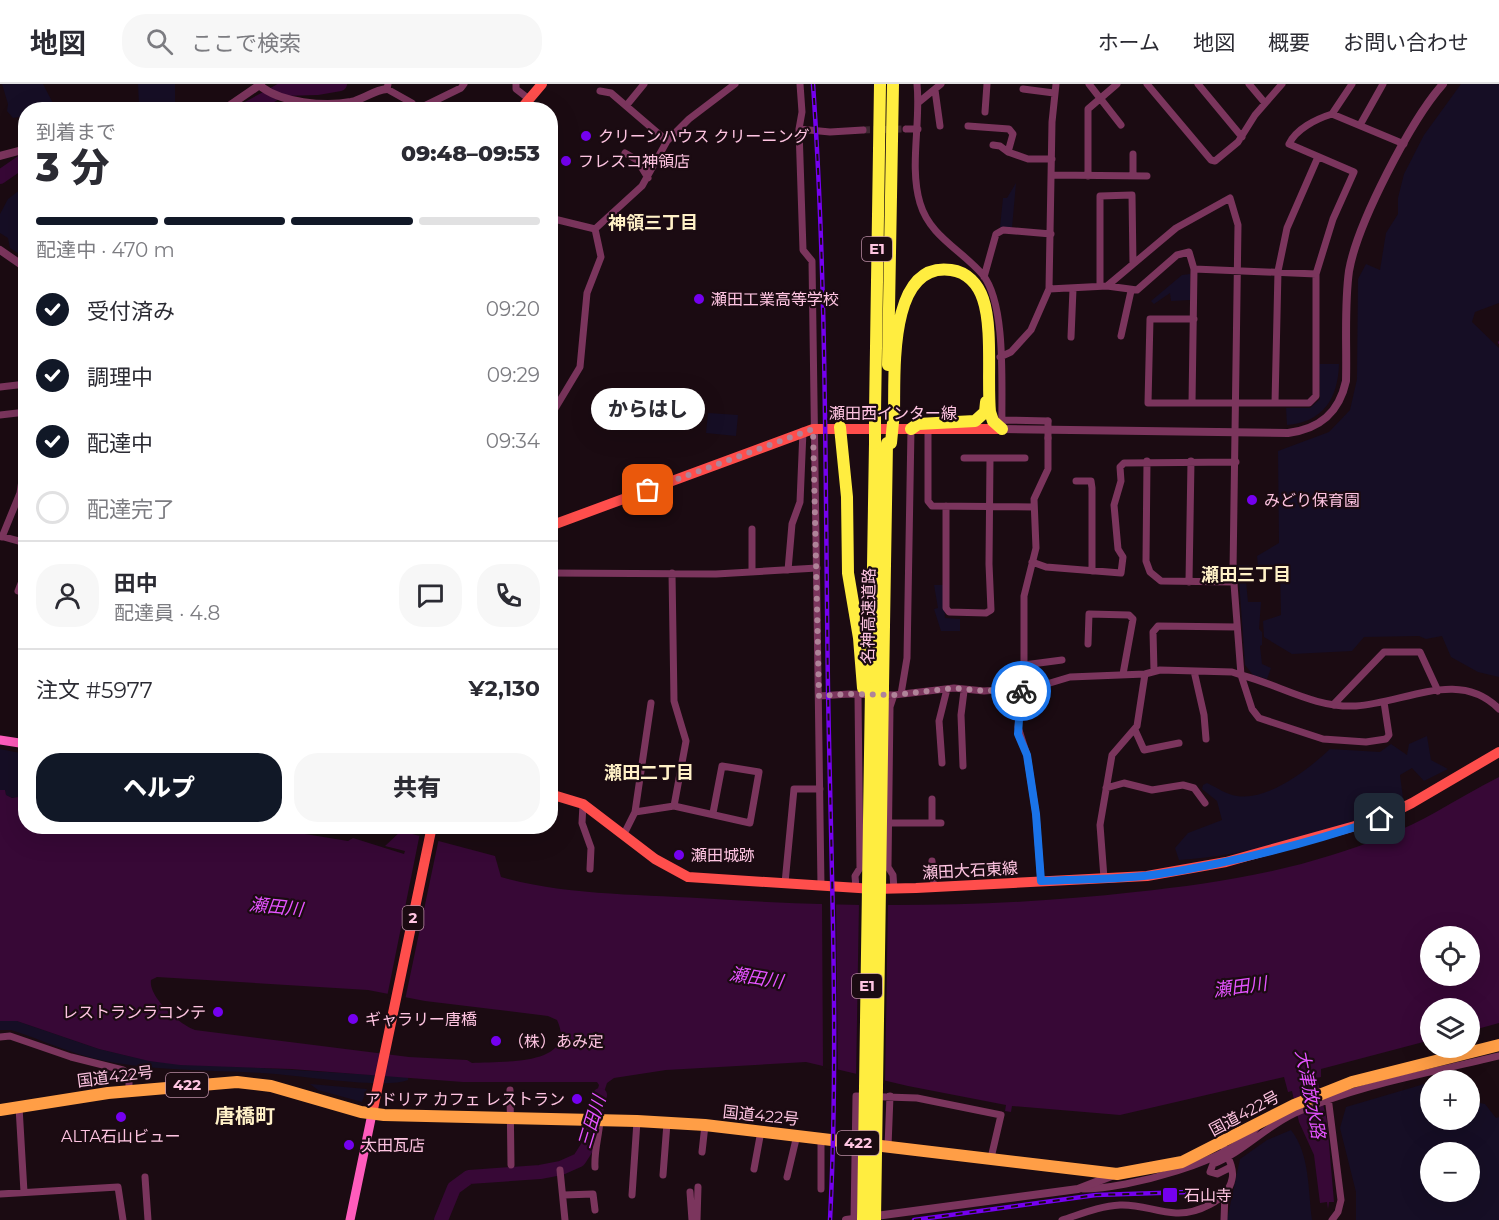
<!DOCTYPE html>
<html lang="ja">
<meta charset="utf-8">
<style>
:root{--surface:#fff;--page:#f7f7f7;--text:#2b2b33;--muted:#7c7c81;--line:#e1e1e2;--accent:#111827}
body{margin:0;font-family:Montserrat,"Noto Sans JP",sans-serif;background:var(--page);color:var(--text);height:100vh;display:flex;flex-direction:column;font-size:22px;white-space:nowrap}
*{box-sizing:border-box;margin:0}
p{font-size:20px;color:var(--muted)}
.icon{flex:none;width:33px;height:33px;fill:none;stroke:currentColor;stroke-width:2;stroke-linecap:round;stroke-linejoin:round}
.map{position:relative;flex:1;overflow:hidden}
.panel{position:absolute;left:18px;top:18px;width:540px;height:732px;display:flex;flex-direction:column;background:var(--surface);border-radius:24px;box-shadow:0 6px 24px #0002}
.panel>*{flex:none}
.controls{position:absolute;left:1420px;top:842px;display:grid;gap:12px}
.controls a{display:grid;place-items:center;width:60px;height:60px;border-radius:50%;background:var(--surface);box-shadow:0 6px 24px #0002;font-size:30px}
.pin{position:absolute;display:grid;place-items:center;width:51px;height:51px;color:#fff;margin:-26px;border-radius:12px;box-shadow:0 3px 9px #0006}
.courier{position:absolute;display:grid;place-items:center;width:60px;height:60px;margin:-30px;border:4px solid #1a73e8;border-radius:50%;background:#fff;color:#222;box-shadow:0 2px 8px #0007}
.bubble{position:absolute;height:42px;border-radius:21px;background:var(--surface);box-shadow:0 6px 24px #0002;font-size:20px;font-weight:800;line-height:42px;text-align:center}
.summary em{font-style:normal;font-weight:800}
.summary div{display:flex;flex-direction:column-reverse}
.summary{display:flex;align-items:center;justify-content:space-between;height:102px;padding:0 18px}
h1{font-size:39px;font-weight:800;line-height:45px}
.bar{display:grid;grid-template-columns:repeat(4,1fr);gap:9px 6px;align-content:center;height:72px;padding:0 18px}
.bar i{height:8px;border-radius:4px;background:var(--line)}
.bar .active{background:var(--accent)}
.bar p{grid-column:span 4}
.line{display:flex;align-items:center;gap:15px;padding:0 18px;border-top:2px solid var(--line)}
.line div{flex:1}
.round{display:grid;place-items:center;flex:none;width:63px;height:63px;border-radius:24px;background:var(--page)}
ol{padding:0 18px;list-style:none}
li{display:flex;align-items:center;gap:18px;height:66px}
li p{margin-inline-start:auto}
li .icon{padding:6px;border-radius:50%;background:var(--accent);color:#fff;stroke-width:4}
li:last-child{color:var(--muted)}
li i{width:33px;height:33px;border:3px solid var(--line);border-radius:50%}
.button{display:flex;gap:12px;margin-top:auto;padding:12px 18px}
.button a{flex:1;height:69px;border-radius:24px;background:var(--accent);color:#fff;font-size:24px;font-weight:800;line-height:69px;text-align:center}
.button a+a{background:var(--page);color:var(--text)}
header{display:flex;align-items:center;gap:36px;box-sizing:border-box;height:84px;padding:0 30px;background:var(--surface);border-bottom:2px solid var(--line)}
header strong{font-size:28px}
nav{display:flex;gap:33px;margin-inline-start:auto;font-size:21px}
.search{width:420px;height:54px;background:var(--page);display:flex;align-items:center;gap:15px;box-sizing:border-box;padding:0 21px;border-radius:24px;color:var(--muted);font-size:22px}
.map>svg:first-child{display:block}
.green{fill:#160e25;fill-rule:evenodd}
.water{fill:#370836;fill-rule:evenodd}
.pier{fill:#1b0b12}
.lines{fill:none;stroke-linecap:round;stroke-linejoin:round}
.stream{stroke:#370836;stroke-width:2}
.river{stroke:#370836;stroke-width:14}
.minor-tunnel{stroke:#3d2731;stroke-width:7;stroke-dasharray:7 3.5;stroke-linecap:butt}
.minor{stroke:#7b355d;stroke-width:7}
.tertiary{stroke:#7b355d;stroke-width:8}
.secondary{stroke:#ff5cbc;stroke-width:9}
.primary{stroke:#ff4e4c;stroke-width:10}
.trunk{stroke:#ff9e46;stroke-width:12}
.motorway{stroke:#ffed40;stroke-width:12}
.rail-casing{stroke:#7500f0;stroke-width:4.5}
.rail{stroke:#1b0b12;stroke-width:2;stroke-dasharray:7;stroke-linecap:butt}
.minor-bridge{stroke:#7b355d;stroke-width:7}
.motorway-bridge{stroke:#ffed40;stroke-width:12}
.done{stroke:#af8499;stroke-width:6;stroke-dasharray:0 10.8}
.route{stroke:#1a73e8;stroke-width:8}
.poi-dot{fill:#7500f0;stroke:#1b0b12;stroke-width:2}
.labels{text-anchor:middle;stroke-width:4.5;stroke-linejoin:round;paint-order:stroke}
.shield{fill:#1b0b12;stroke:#bb8da4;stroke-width:1.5}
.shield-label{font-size:15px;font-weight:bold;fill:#ffc5e2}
.poi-label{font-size:16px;fill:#ffc5e2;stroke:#1b0b12;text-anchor:start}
.street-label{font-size:16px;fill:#ffc5e2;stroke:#1b0b12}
.neighbourhood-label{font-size:18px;font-weight:bold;fill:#fff1c7;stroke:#1b0b12}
.water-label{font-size:18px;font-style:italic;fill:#e553ff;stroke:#1b0b12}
.quarter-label{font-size:20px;font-weight:bold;fill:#fff1c7;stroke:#1b0b12}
</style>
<header>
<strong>地図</strong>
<div class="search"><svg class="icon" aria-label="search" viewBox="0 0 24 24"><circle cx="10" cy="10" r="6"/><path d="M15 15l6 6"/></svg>ここで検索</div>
<nav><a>ホーム</a><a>地図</a><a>概要</a><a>お問い合わせ</a></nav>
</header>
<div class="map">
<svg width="1499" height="1136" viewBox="0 0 1499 1136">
<rect width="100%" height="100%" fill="#1b0b12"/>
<path class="green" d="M2 0H43L56 25 26 26 25 32 13 34 7 27 8 20Z
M138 0H175V25H132L139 21Z
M1461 0H1499V219L1475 228 1472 238 1499 264V593L1478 588 1451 573 1442 552 1426 555 1419 552 1364 553 1352 567 1292 570 1264 553 1263 537 1281 531 1280 481 1258 482 1257 472 1279 459 1278 367 1329 348 1350 326 1357 295 1358 195 1366 180 1380 186 1386 149 1398 130V114L1404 90 1424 51Z
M1016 99 1012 144 1000 143 1003 114H1007Z
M25 102V166L22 172 10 164 8 154 0 149V130L8 115Z
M1190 190V216L1171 217 1170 209 1154 220 1151 217 1182 191Z
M1319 280H1339C1338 315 1323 338 1287 341L1286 324H1310L1320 315Z
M708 329 738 331 736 352 706 349Z
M1238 481H1249L1246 497 1248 518H1261L1259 545 1262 548V561L1260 562 1262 580 1271 584 1267 595 1253 591 1245 581Z
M934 501H943L945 534 960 535V547H941L934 525 938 524Z
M1427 652 1431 676 1448 685 1424 697 1412 684 1400 691 1403 714C1354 746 1239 773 1179 776L1175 764 1188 749 1222 736 1217 717 1202 705 1203 701 1207 699C1216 703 1227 711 1237 712 1268 717 1309 685 1330 665L1380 668 1391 660 1407 671 1409 660Z
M0 665 25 670V712L12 714 6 711 5 706H0Z
M0 937H17L99 965 150 977 408 993V996C385 1006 292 990 262 989 213 986 165 987 116 979 80 974 45 957 11 946H0Z
M1431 998V1035H1470V1017L1485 1020 1496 1034 1499 1033V1136H1356V1108L1340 1044 1346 1023ZM1431 1068H1470V1107H1431Z
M310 1000 367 1005 362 1018 318 1006Z
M1291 1046C1310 1070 1308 1106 1312 1136H1227L1240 1075 1267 1056Z"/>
<path class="water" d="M1499 693V939L1470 947V924H1431V956L1321 985V993L1317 994 1327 1037 1334 1118H1329L1328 1125 1327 1118 1320 1119 1314 1071 1299 1038 1292 1007 1288 1008 1284 993 1120 1031 1012 1022 1011 1028 1005 1027 1006 1021 908 1002 806 978 666 986 614 994 607 999 598 1026 591 1027 599 1001 597 998H463L291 985 180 981 149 977 99 965 17 937H0V706H5L6 711 12 714 25 712 26 742 262 743 348 757 353 754 404 770 405 767 385 762 401 747 495 772 501 793C569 812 644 810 715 815 855 824 995 824 1135 808 1201 801 1269 791 1332 771 1367 760 1405 746 1436 728 1457 716 1477 704 1499 693ZM1431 852H1470V891H1431ZM157 893 368 906 425 917 548 932 557 936C579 983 498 977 472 979L467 976 409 973 195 946C180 941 148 913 151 896Z"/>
<path class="pier" d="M420 749 439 754 405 916 387 913Z
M822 818H836L838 988 823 984Z
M859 819H888L885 1000 856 994Z"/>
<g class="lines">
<path class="stream" d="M1499 258V259"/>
<path class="river" d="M245 26 283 5 317 4 340 0
M0 93 26 75
M441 1136 454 1104 469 1093 540 1088 561 1084 579 1076 588 1062 600 1011"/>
<path class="minor-tunnel" d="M863 46 906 45"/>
<path class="minor" d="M388 0 387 5 412 19 418 26
M516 0V5L529 15
M800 0 802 28 799 45 803 166 812 177 821 802
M917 0C921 39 909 82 920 119 930 153 962 166 983 191 1007 222 1001 305 1002 345
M1089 0 1121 41
M1147 0 1211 76 1215 77 1238 58 1255 31 1282 0
M1198 0 1242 53
M1249 0 1265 19
M1352 0 1332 30 1404 60
M1023 5 1054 9
M935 6 940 42
M600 7 611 9 667 57
M919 18 941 0
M626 22 644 0
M418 25 461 4 464 0
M480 26H505
M985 28 987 0
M1360 41 1383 0
M968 42 1009 45 1013 50 1008 68 1028 75H1052
M799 45 830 48 863 46
M906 45H918
M993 61 1000 62 1008 68
M625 69 637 76 648 94
M1133 70V92
M1052 91 1147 92
M1088 92V25L1117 0
M550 134 595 145
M595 145 642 102 667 57 689 35 735 0
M1194 185 1316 190
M984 193 996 150 1003 146 1051 150
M1100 202V112L1132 111 1133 180
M1107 202 1137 206 1177 171 1189 168 1194 185 1192 319
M1049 205 1107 202 1176 144 1230 114 1238 141 1233 487 1241 591C1280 601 1314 624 1356 622 1405 619 1459 584 1499 625
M1194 235H1150L1148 319H1309L1316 312V190L1333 135 1354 88 1289 60C1296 45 1316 35 1332 30
M1121 252 1131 207
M1071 253 1073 205
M1000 273 1011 268 1031 246 1049 205 1052 38 1056 0
M0 303 26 300
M1275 319 1278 187 1287 144 1318 73
M0 331 26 328
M550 333 580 283 587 209 601 173 595 145
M1001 336 1048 337
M928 345V417L932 422 1034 423
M964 374H1025
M1147 377 1146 477 1150 488 1161 497 1234 498
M1076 397H1091L1092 404V487
M946 422V524L949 528 986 529 991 526 989 480 990 374
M0 452 26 459
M2 453 20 409 26 370
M1032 478 1046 483 1121 489 1123 473 1118 465 1114 421 1121 397 1120 383 1124 379 1236 378
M788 486 792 440 800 418 803 347
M752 488V445
M550 489 716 490 817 484
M1189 498 1191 377
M18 507 26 487
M1088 560 1089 530 1129 531 1133 535 1123 590
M1024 581 1062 576
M1154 587 1153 548 1158 542 1237 543
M1194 587 1204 631 1206 655
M901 610 907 574 911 345
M819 612 849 610 894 611 954 604 984 607 1021 604 1040 602 1070 593 1145 590 1160 586 1232 588 1241 591 1252 625 1259 634 1323 655 1366 658 1386 655 1389 651 1384 618
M1333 621 1384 568H1420L1438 607
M1135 646 1144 666 1179 659
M942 679 939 637 947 605
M963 682 961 631 964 607
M1106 704 1124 699 1152 706 1183 701 1194 704 1205 719
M583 720 582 739 591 764 590 785
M674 722 750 739 759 688 722 682 713 729
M635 728 674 722 686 657 674 617 672 489
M888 739H941
M932 739V715
M624 750 635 728 651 619
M932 777 934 803
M1104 794 1100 741 1112 671 1137 642 1145 590
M1041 797 1036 730 1027 671 1018 643 1024 581V512L1036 464 1034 415 1048 385V354
M785 799 794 705H820
M856 804 855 792 860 784 858 612
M894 805 893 791 888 783 890 623 894 611
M0 953 10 952 71 973 123 986 129 990V1007
M510 1006 511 1081
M1328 1013 1341 1116 1338 1128 1332 1136
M19 1023 24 1108
M888 1062 890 1012
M702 1068 705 1041
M595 1083C594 1067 599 1052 600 1036
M1231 1083 1217 1090 1210 1088 1213 1080C1243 1068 1265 1043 1295 1029 1360 1000 1430 989 1499 972
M754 1085 761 1047
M560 1086 565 1136
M663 1091 667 1039
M145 1093 148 1136
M787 1093 797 1051
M821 1105V1054
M1083 1105C1129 1104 1229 1079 1258 1042
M690 1108 692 1136
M0 1110 118 1103 123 1136
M564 1111 593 1110 595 1126
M632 1111 637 1037
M854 1135 856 1012 917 1014 1001 1031 991 1074
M697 1136 698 1103
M1062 1136C1081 1130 1100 1122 1120 1121 1140 1120 1156 1128 1176 1129 1195 1130 1228 1117 1232 1095 1235 1084 1226 1070 1222 1060
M1224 1136 1225 1109"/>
<path class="tertiary" d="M259 1C280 19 325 23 351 18 364 15 374 6 387 5
M223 26 261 0
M0 72 26 65
M0 166 26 184
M1002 345 1288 349C1320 345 1339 329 1346 297 1347 261 1344 223 1349 187 1357 140 1411 36 1443 0
M846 1136 1078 1105 1114 1091"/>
<path class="secondary" d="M0 656 26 660
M350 1136 372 1030"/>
<path class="primary" d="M520 26 542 0
M550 442 813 345H1002
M550 710 583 720 655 775 688 793 874 805 916 804 1147 792 1226 778 1380 735 1412 719 1499 668
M372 1030 432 742"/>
<path class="trunk" d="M0 1026 108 1009 237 998 271 1002 361 1028 384 1031 637 1037 705 1041 1117 1090 1182 1078 1294 1021 1352 998 1499 961"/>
<path class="motorway" d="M888 281 893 0
M894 328C895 289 888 177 951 186 967 188 978 200 983 215 993 244 987 296 990 328L993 337 1002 345
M875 329 880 0
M840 343 847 413 848 489 859 554 863 604
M911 345 918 340 975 337 985 328 986 318
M871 604 875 359
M883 604 887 359"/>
<g class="rail-casing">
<path id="rail" d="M813 0C827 201 825 403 828 605 831 780 839 961 830 1136
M914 1136 1096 1111 1189 1108"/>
</g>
<use href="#rail" class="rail"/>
<path class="minor-bridge" d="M1048 354V337"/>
<path class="motorway-bridge" d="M875 359V329
M891 359 894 328
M863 1136 871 604
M875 1136 883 604"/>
</g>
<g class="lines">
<path class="done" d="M648 406 813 345 819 612 849 610 894 611 954 604 984 607 1021 604V607"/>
<path class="route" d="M1021 607 1018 650 1027 671 1036 730 1041 797C1080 795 1120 796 1159 790 1234 779 1308 759 1380 735"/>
</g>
<g class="poi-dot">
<circle cx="586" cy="52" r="6"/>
<circle cx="566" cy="77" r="6"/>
<circle cx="699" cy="215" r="6"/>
<circle cx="1252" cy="416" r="6"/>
<circle cx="679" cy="771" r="6"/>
<circle cx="218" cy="928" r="6"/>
<circle cx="353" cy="935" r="6"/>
<circle cx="496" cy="957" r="6"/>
<circle cx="577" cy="1015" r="6"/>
<circle cx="121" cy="1033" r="6"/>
<circle cx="349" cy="1061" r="6"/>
<rect x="1162" y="1103" width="16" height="16" rx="3"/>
</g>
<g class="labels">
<g class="shield">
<rect x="862" y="153" width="30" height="24" rx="4.5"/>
<rect x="402.5" y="822" width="21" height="24" rx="4.5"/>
<rect x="852" y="890" width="30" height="24" rx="4.5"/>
<rect x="166" y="989" width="42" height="24" rx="4.5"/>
<rect x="837" y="1047" width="42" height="24" rx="4.5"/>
</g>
<g class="shield-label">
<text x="877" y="170">E1</text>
<text x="413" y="839">2</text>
<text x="867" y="907">E1</text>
<text x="187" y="1006">422</text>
<text x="858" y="1064">422</text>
</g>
<g class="poi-label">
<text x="598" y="58">クリーンハウス クリーニング</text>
<text x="578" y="83">フレスコ神領店</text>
<text x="711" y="221">瀬田工業高等学校</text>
<text x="1264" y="422">みどり保育園</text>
<text x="691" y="777">瀬田城跡</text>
<text x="206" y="934" text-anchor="end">レストランラコンテ</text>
<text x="365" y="941">ギャラリー唐橋</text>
<text x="508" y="963">（株）あみ定</text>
<text x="565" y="1021" text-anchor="end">アドリア カフェ レストラン</text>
<text x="121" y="1058" text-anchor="middle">ALTA石山ビュー</text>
<text x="361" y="1067">太田瓦店</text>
<text x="1184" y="1117">石山寺</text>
</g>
<g class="street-label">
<text x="893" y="335">瀬田西インター線</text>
<text transform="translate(868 532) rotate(-89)" y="6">名神高速道路</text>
<text transform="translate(970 786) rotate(-3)" y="6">瀬田大石東線</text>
<text transform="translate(115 992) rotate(-7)" y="6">国道422号</text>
<text transform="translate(1244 1029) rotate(-28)" y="6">国道422号</text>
<text transform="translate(761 1031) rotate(6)" y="6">国道422号</text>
</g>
<g class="neighbourhood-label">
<text x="653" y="145">神領三丁目</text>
<text x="1246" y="497">瀬田三丁目</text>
<text x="649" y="695">瀬田二丁目</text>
</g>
<g class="water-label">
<text transform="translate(276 823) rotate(6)" y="6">瀬田川</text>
<text transform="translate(756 894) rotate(9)" y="6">瀬田川</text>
<text transform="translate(1240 903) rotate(-8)" y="6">瀬田川</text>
<text transform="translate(1310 1010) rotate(79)" y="6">大津放水路</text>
<text transform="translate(592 1038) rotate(-73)" y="6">三田川</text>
</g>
<g class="quarter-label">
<text x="245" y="1039">唐橋町</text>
</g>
</g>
</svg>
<div class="controls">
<a><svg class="icon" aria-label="locate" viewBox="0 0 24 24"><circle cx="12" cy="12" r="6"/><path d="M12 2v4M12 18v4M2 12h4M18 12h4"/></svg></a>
<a><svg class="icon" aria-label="layers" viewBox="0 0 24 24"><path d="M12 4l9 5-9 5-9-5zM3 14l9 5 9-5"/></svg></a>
<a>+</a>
<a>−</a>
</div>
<div class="pin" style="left:648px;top:406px;background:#ea580c"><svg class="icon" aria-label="bag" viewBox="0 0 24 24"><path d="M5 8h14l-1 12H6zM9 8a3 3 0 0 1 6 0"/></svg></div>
<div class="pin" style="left:1380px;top:735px;background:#1f2937"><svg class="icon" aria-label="home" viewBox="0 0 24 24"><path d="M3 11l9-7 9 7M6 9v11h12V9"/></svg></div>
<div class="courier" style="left:1021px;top:607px"><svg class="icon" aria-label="bike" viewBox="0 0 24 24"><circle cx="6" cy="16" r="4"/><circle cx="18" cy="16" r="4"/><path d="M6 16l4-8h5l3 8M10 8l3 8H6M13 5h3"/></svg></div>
<div class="bubble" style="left:591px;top:304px;width:114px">からはし</div>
<section class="panel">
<div class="summary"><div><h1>3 分</h1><p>到着まで</p></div><em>09:48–09:53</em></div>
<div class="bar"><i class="active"></i><i class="active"></i><i class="active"></i><i></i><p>配達中 · 470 m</p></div>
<ol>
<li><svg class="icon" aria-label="check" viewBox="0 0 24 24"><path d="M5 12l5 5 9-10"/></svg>受付済み<p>09:20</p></li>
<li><svg class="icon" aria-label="check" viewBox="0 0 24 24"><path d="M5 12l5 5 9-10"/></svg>調理中<p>09:29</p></li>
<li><svg class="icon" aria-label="check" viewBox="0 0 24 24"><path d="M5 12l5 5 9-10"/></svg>配達中<p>09:34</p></li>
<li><i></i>配達完了</li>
</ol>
<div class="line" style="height:108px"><a class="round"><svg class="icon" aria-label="person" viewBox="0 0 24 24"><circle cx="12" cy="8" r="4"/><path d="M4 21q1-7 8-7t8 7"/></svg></a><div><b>田中</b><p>配達員 · 4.8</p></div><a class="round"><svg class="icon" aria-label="chat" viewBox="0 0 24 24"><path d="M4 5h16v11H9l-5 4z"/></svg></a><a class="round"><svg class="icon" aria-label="phone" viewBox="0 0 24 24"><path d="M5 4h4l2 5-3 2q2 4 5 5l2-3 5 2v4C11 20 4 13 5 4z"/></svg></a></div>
<div class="line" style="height:78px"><div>注文 #5977</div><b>¥2,130</b></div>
<div class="button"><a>ヘルプ</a><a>共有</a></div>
</section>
</div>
